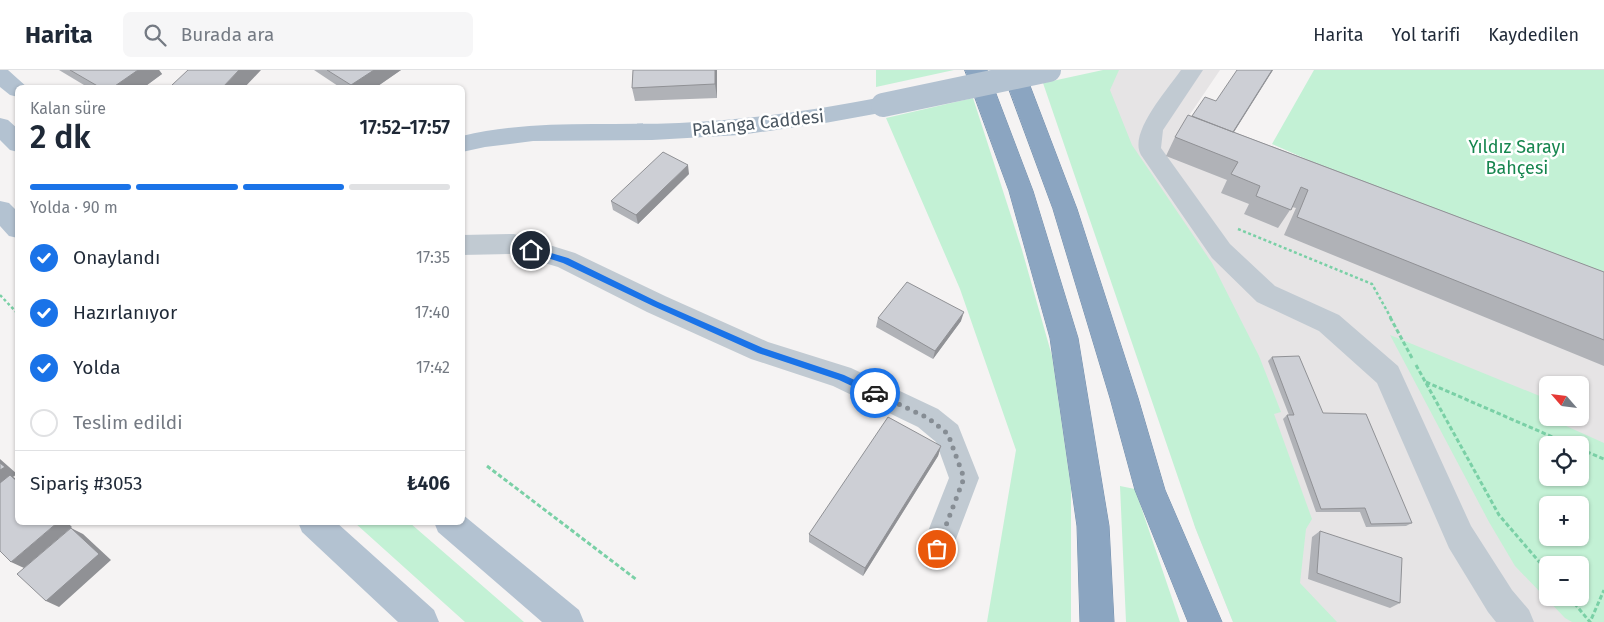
<!DOCTYPE html>
<html lang="tr">
<meta charset="utf-8">
<style>
:root{--surface:#fff;--page:#f6f6f7;--text:#1f2937;--muted:#747a83;--line:#e0e1e3;--accent:#1a73e8}
body{margin:0;font-family:"Fira Sans",sans-serif;background:var(--page);color:var(--text);height:100vh;display:flex;flex-direction:column;font-size:19px;white-space:nowrap}
*{box-sizing:border-box;margin:0}
p{font-size:16px;color:var(--muted)}
.icon{flex:none;width:28px;height:28px;fill:none;stroke:currentColor;stroke-width:2;stroke-linecap:round;stroke-linejoin:round}
.map{position:relative;flex:1;overflow:hidden}
.details{position:absolute;left:15px;top:15px;width:450px;height:440px;display:flex;flex-direction:column;background:var(--surface);border-radius:8px;box-shadow:0 1px 4px #0004}
.details>*{flex:none}
.needle{width:32px;rotate:298deg}
.controls{position:absolute;left:1539px;top:306px;display:grid;gap:10px}
.controls a{display:grid;place-items:center;width:50px;height:50px;border-radius:8px;background:var(--surface);box-shadow:0 1px 4px #0004;font-size:25px}
.pin{position:absolute;display:grid;place-items:center;width:42px;height:42px;color:#fff;margin:-21px;border:2px solid #fff;border-radius:50%;box-shadow:0 1px 5px #0007}
.courier{position:absolute;display:grid;place-items:center;width:50px;height:50px;margin:-25px;border:4px solid #1a73e8;border-radius:50%;background:#fff;color:#222;box-shadow:0 1px 6px #0007}
.summary em{font-style:normal;font-weight:600}
.summary div{display:flex;flex-direction:column-reverse}
.summary{display:flex;align-items:center;justify-content:space-between;height:85px;padding:0 15px}
h1{font-size:32px;font-weight:600;line-height:38px}
.bar{display:grid;grid-template-columns:repeat(4,1fr);gap:8px 5px;align-content:center;height:60px;padding:0 15px}
.bar i{height:6px;border-radius:4px;background:var(--line)}
.bar .active{background:var(--accent)}
.bar p{grid-column:span 4}
.line{display:flex;align-items:center;gap:12px;padding:0 15px;border-top:1px solid var(--line)}
.line div{flex:1}
ol{padding:0 15px;list-style:none}
li{display:flex;align-items:center;gap:15px;height:55px}
li p{margin-inline-start:auto}
li .icon{padding:5px;border-radius:50%;background:var(--accent);color:#fff;stroke-width:4}
li:last-child{color:var(--muted)}
li i{width:28px;height:28px;border:2px solid var(--line);border-radius:50%}
header{display:flex;align-items:center;gap:30px;box-sizing:border-box;height:70px;padding:0 25px;background:var(--surface);border-bottom:1px solid var(--line)}
header strong{font-size:24px}
nav{display:flex;gap:28px;margin-inline-start:auto;font-size:18px}
.search{width:350px;height:45px;background:var(--page);display:flex;align-items:center;gap:12px;box-sizing:border-box;padding:0 18px;border-radius:8px;color:var(--muted);font-size:19px}
.map>svg:first-child{display:block}
.education{fill:#e6e4e5;fill-rule:evenodd}
.green{fill:#c3f1d5;fill-rule:evenodd}
.lines{fill:none;stroke-linecap:round;stroke-linejoin:round}
.highway-casing{stroke:#7690ad;stroke-width:1}
.path-far1{stroke:#7ad0a6;stroke-width:2.5;stroke-dasharray:3 2.5;stroke-linecap:butt}
.path{stroke:#7ad0a6;stroke-width:3;stroke-dasharray:4.5 2.5;stroke-linecap:butt}
.minor{fill:#c1cad2;fill-rule:evenodd}
.major{fill:#b3c2d1;fill-rule:evenodd}
.highway{fill:#8ba5c1;fill-rule:evenodd}
.major-bridge{stroke:#b3c2d1;stroke-width:24}
.wall{fill:#b0b2b7}
.shaded-wall{fill:#909195}
.building{fill:#cdcfd5;stroke:#909195}
.route{fill:#1a73e8}
.done{stroke:#868d94;stroke-width:5;stroke-dasharray:0 9}
.labels{text-anchor:middle;stroke-width:5;stroke-linejoin:round;paint-order:stroke}
.street-label{font-size:18px;fill:#4a5661;stroke:#fff}
.park-label{font-size:18px;fill:#17864f;stroke:#fff}
</style>
<header>
<strong>Harita</strong>
<div class="search"><svg class="icon" aria-label="search" viewBox="0 0 24 24"><circle cx="10" cy="10" r="6"/><path d="M15 15l6 6"/></svg>Burada ara</div>
<nav><a>Harita</a><a>Yol tarifi</a><a>Kaydedilen</a></nav>
</header>
<div class="map">
<svg width="1604" height="552" viewBox="0 0 1604 552">
<rect width="100%" height="100%" fill="#f5f3f3"/>
<path class="education" d="M1103 0H1220L1180 59 1604 223V552H1233L1195 457ZM1548 315H1580V348H1548ZM1548 375H1580V408H1548ZM1548 435H1580V468H1548ZM1548 495H1580V528H1548Z"/>
<path class="green" d="M876 0H954L876 17Z
M1103 0H1119L1110 20 1132 75 1212 193 1259 286 1281 342 1274 344 1312 449 1306 459 1300 513 1337 552H1233L1195 457 1043 13Z
M1314 0H1604V220L1272 74Z
M973 28 1022 180 1052 286 1071 418V552H987L1016 380 960 219 886 48Z
M1390 265 1547 329 1548 348H1555V351L1604 373V552H1572L1565 548 1515 496 1489 452ZM1548 375H1580V408H1548ZM1548 435H1580V468H1548ZM1548 495H1580V528H1548Z
M1120 416 1135 419 1180 552H1126Z
M355 453H410L524 552H465Z"/>
<g class="lines">
<g class="highway-casing">
<path id="highway" d="M965 0H987L1033 121 1078 268 1109 456 1114 552H1080L1077 456 1050 268 1009 121Z
M1002 0H1024L1077 139 1138 328 1165 420 1222 552H1188L1135 420 1110 328 1053 139Z"/>
</g>
<path class="path-far1" d="M1238 159 1372 214 1391 248
M0 225 18 244"/>
<path class="path" d="M1390 247 1412 288
M1416 295 1499 445 1548 502
M1426 312 1571 375
M1580 379 1604 389
M487 396 637 510
M1570 528 1590 552 1604 520"/>
<path class="minor" d="M1181 0H1203L1163 60 1161 78 1230 174 1275 216 1339 245 1398 296 1471 456 1512 520 1529 540 1534 552H1496L1488 542 1449 478 1377 313 1319 261 1257 232 1212 188 1141 85C1128 63 1168 19 1181 0Z
M514 164 575 183 665 226 768 272 851 298 938 339 958 355 979 408 948 490 937 494 926 490 921 479 949 408 936 372 918 357 833 316 751 289 647 242 558 197 514 184 462 185V165Z"/>
<path class="major" d="M0 0H8L28 18H18V27L10 25 0 17Z
M883 27 891 29 894 35 891 41 825 53 740 65 652 70 533 71 485 77 462 82V66C534 49 606 56 679 53 748 50 816 40 883 27Z
M0 48 8 50 18 59V82L10 80 0 70Z
M0 131 9 133 18 142V168L9 166 0 156Z
M462 444 579 540 584 552H542L438 462 434 452H462Z
M298 452H336L434 540 439 552H398L302 462Z"/>
<use href="#highway" class="highway"/>
<path class="major-bridge" d="M883 35 1049 0"/>
</g>
<path class="wall" d="M59 0H159L162 4 143 18H89Z
M314 0H401L375 18H341Z
M633 0H717V28L635 31 632 18Z
M1273 0 1234 62 1604 202V296L1284 165 1296 138 1292 137 1278 158 1244 144 1249 134 1221 123 1227 110 1166 86 1175 67 1216 31Z
M689 104 638 154 613 140 611 131Z
M878 248 961 251 933 289 876 257Z
M1272 287 1323 343 1412 453 1406 456 1366 457 1360 442H1316L1283 349 1287 345H1289L1268 291Z
M941 376 938 386 863 506 809 472V464Z
M1320 461 1400 533 1390 538 1308 509 1312 467Z"/>
<path class="shaded-wall" d="M138 0H159L162 4 143 18H112Z
M239 0H261L244 18H222Z
M374 0H401L375 18H352L351 15Z
M715 0H717V28L715 14Z
M1272 0H1273L1225 76 1232 63Z
M688 95 689 104 638 154 636 145Z
M964 242 961 251 933 289 935 281Z
M941 376 938 386 863 506 865 498Z
M0 389 17 404 13 407 18 410V412L0 417Z
M58 452H67L72 457 24 498 11 492Z
M71 458 83 464 111 490 59 537 46 531Z"/>
<path class="building" d="M70 0H138L112 18H101Z
M188 0H239L222 18H182L172 15Z
M327 0H374L351 15Z
M633 0H715V14L632 18Z
M1237 0H1272L1233 62 1192 46 1205 27 1216 31Z
M1188 45 1604 202V270L1297 147 1308 120 1301 117 1291 140 1256 126 1260 116 1231 104 1238 92 1175 67Z
M663 82 688 95 636 145 611 131Z
M907 212 964 242 935 281 878 248Z
M1299 286 1323 343 1366 344 1412 453 1371 454 1365 438 1321 439 1287 345H1294L1272 287Z
M888 347 941 376 865 498 809 464Z
M0 393 5 397 0 400Z
M10 405 18 412V452H58L11 492 0 481V413Z
M71 458 99 484 46 531 17 504Z
M1320 461 1402 488 1400 533 1317 503Z"/>
<path class="route" d="M531 177 568 188 658 232 763 278 844 305 878 321 879 323 875 327 839 310 758 283 653 236 563 193 529 182 528 180Z"/>
<g class="lines">
<path class="done" d="M875 323 928 348 948 364 964 408 937 479"/>
</g>
<g class="labels">
<g class="street-label">
<text transform="translate(758 53) rotate(-6)" y="6">Palanga Caddesi</text>
</g>
<g class="park-label">
<text x="1517" y="83">Yıldız Sarayı<tspan x="1517" dy="21">Bahçesi</tspan></text>
</g>
</g>
</svg>
<div class="controls">
<a><svg class="needle" viewBox="-14 -14 28 28"><path d="M0-13l5 13h-10z" fill="#e53935"/><path d="M0 13l5-13h-10z" fill="#747a83"/></svg></a>
<a><svg class="icon" aria-label="locate" viewBox="0 0 24 24"><circle cx="12" cy="12" r="6"/><path d="M12 2v4M12 18v4M2 12h4M18 12h4"/></svg></a>
<a>+</a>
<a>−</a>
</div>
<div class="pin" style="left:937px;top:479px;background:#ea580c"><svg class="icon" aria-label="bag" viewBox="0 0 24 24"><path d="M5 8h14l-1 12H6zM9 8a3 3 0 0 1 6 0"/></svg></div>
<div class="pin" style="left:531px;top:180px;background:#1f2937"><svg class="icon" aria-label="home" viewBox="0 0 24 24"><path d="M3 11l9-7 9 7M6 9v11h12V9"/></svg></div>
<div class="courier" style="left:875px;top:323px"><svg class="icon" aria-label="car" viewBox="0 0 24 24"><path d="M5 17H2v-5l4-1 3-4h7l3 4 3 1v5h-3M9 17h6M6 11h13"/><circle cx="7" cy="17" r="2"/><circle cx="17" cy="17" r="2"/></svg></div>
<section class="details">
<div class="summary"><div><h1>2 dk</h1><p>Kalan süre</p></div><em>17:52–17:57</em></div>
<div class="bar"><i class="active"></i><i class="active"></i><i class="active"></i><i></i><p>Yolda · 90 m</p></div>
<ol>
<li><svg class="icon" aria-label="check" viewBox="0 0 24 24"><path d="M5 12l5 5 9-10"/></svg>Onaylandı<p>17:35</p></li>
<li><svg class="icon" aria-label="check" viewBox="0 0 24 24"><path d="M5 12l5 5 9-10"/></svg>Hazırlanıyor<p>17:40</p></li>
<li><svg class="icon" aria-label="check" viewBox="0 0 24 24"><path d="M5 12l5 5 9-10"/></svg>Yolda<p>17:42</p></li>
<li><i></i>Teslim edildi</li>
</ol>
<div class="line" style="height:65px"><div>Sipariş #3053</div><b>₺406</b></div>
</section>
</div>
